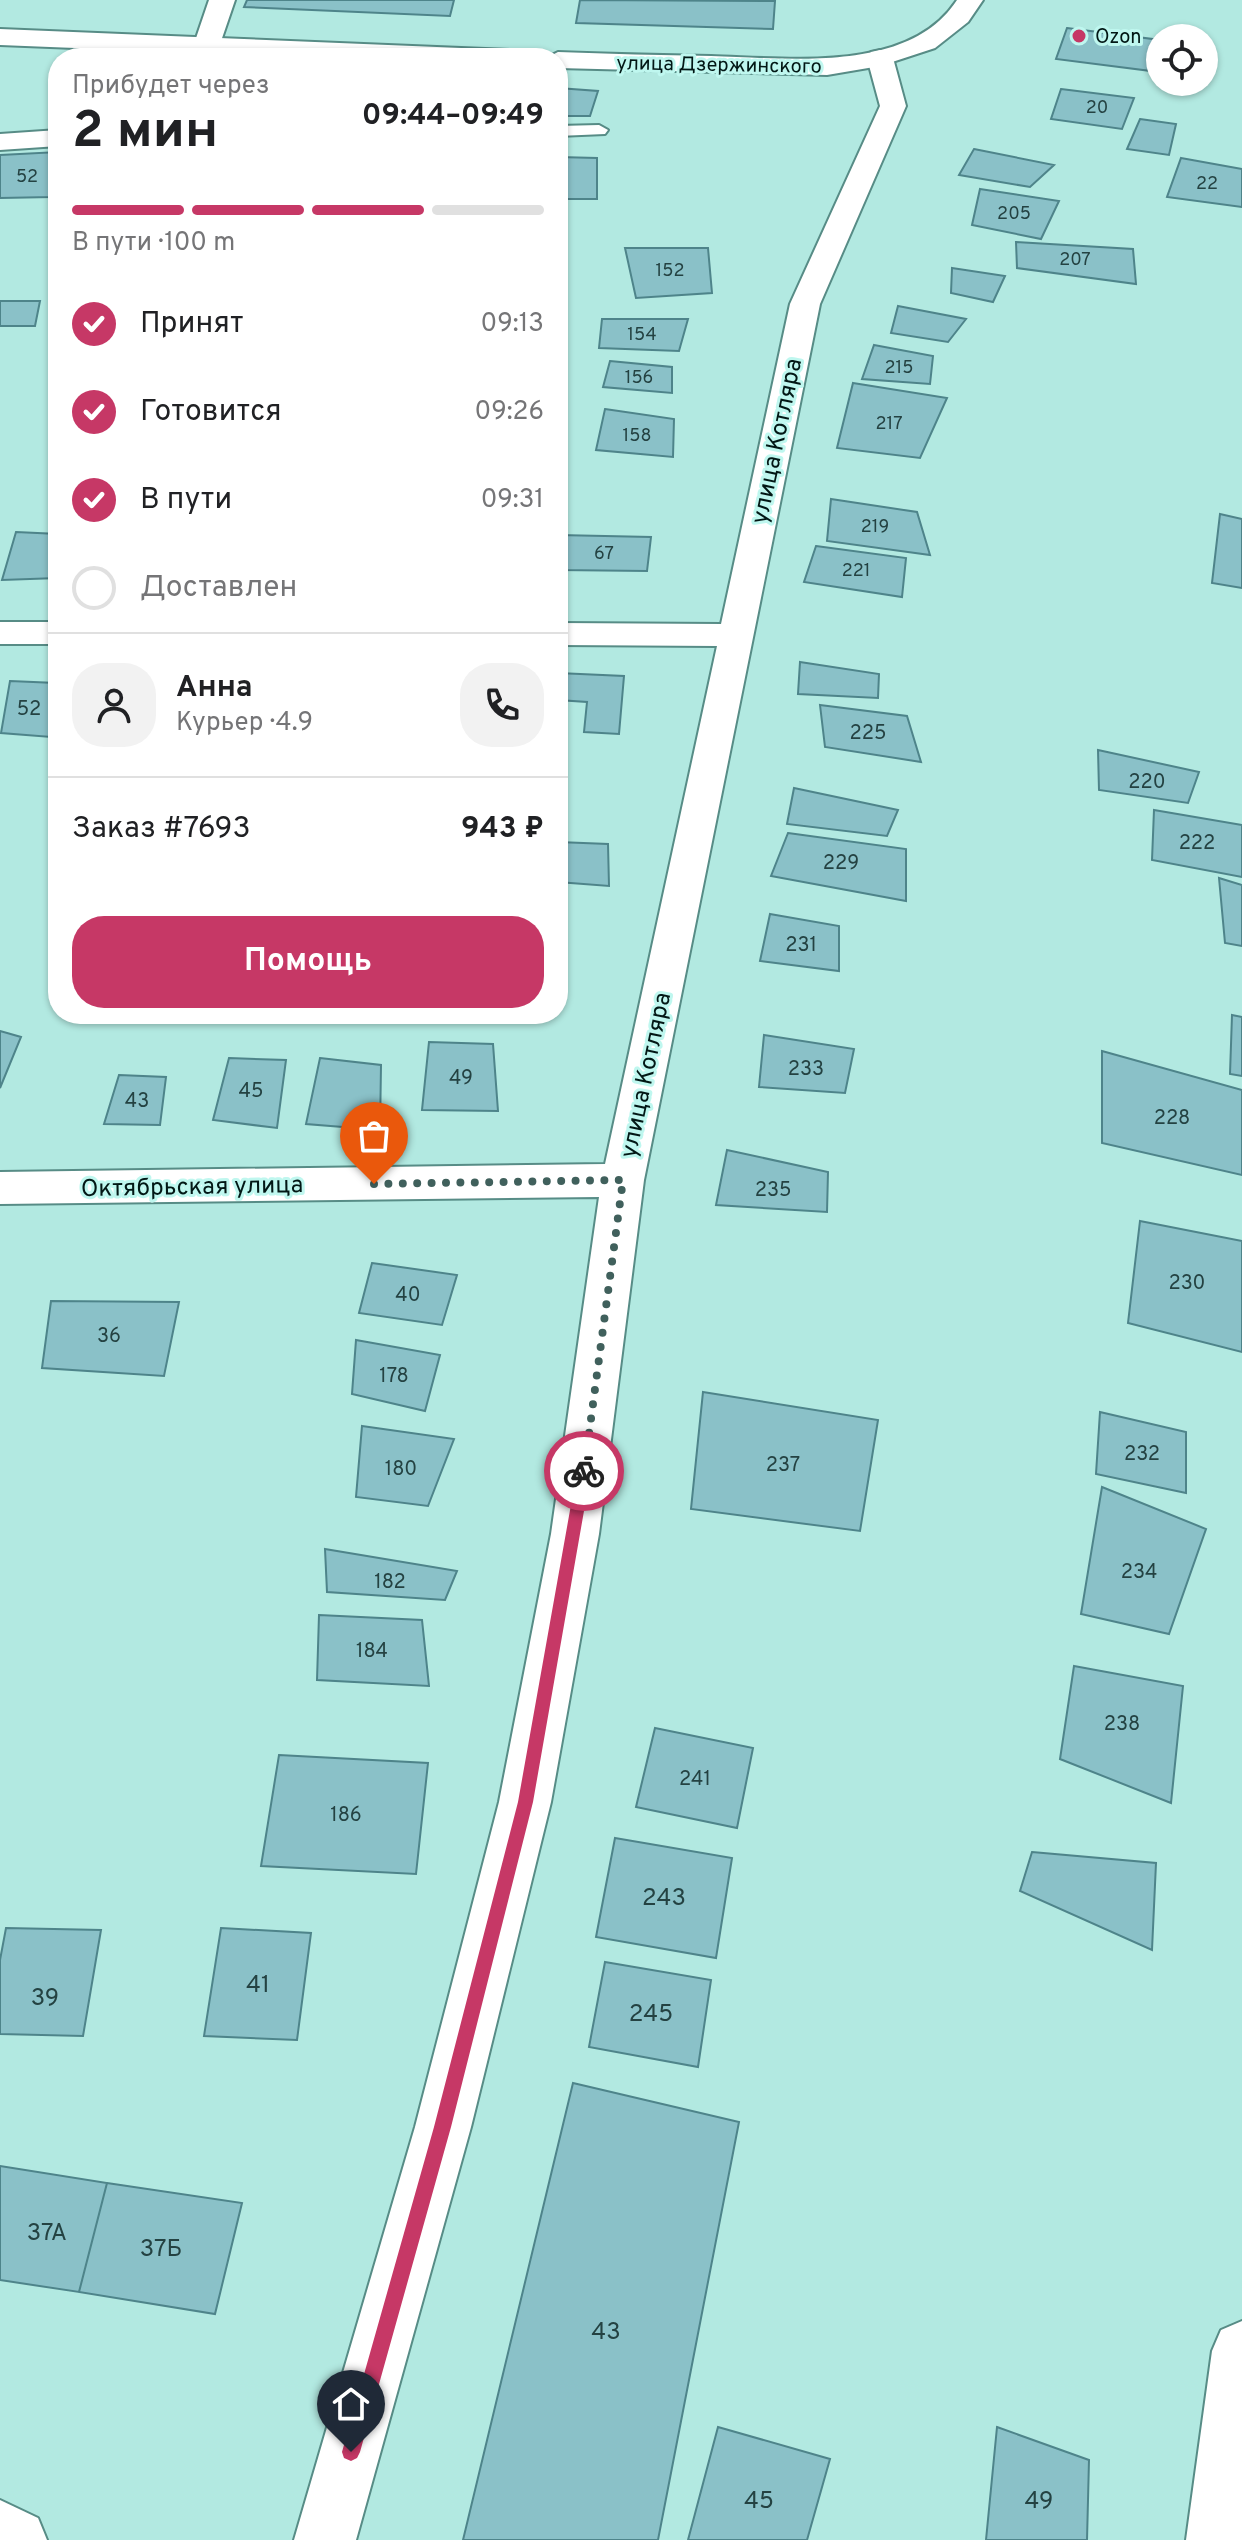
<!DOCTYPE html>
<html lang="ru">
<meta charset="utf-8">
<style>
:root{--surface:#fff;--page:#f2f2f2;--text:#202124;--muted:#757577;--line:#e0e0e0;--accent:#c63866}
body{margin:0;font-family:Overpass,sans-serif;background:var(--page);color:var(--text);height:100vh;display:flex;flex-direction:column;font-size:30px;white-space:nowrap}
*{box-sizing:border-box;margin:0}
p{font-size:26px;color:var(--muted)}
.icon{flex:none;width:44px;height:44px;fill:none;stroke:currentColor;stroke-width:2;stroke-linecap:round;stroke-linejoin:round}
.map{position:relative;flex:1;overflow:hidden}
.side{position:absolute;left:48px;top:48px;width:520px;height:976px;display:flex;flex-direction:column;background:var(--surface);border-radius:32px;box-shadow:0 2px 6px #0004}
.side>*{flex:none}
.controls{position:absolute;left:1146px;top:24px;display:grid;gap:16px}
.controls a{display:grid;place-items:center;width:72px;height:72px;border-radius:50%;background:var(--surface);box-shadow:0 2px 6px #0004;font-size:40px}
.pin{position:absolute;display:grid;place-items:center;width:68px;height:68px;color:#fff;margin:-82px -34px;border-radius:50% 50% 50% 0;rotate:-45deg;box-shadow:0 0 8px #0007}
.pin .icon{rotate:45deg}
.courier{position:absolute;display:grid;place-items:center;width:80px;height:80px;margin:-40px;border:6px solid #c63866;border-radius:50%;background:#fff;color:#222;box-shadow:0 2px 10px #0007}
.headline em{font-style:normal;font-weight:700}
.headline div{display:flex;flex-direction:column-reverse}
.headline{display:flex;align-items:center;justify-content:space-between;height:136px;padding:0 24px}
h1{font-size:52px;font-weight:700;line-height:60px}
.bar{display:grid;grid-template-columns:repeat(4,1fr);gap:12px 8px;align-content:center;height:96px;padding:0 24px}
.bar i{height:10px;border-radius:6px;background:var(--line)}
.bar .on{background:var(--accent)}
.bar p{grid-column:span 4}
.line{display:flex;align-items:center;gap:20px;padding:0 24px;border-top:2px solid var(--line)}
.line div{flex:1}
.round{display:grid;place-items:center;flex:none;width:84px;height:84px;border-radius:32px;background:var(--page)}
ol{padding:0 24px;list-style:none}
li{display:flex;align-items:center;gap:24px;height:88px}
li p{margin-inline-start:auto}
li .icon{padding:8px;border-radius:50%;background:var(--accent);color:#fff;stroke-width:4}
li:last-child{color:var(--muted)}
li i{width:44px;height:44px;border:4px solid var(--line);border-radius:50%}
.cta{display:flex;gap:16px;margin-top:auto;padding:16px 24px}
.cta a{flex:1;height:92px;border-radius:32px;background:var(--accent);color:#fff;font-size:32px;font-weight:700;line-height:92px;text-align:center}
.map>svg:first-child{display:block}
.building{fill:#8ac1c8;stroke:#4e848a;stroke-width:2}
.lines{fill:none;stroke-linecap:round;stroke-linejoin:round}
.lane-casing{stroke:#578c86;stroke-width:4}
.street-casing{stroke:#578c86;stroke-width:4}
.secondary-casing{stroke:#578c86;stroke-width:4}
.primary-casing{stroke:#578c86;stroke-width:4}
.lane{fill:#fff;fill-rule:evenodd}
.street{fill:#fff;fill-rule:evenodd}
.secondary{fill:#fff;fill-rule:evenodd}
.primary{fill:#fff;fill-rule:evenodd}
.route{fill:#c63866}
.done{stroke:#40605c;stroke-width:8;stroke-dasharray:0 14.4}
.poi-dot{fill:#c63866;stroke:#bff7ef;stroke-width:3}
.labels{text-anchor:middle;stroke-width:6;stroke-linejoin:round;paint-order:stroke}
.far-number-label{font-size:18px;fill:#244242}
.far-poi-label{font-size:20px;fill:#021715;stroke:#bff7ef;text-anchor:start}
.far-street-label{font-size:20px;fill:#021715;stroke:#bff7ef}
.number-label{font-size:20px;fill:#244242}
.street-label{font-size:24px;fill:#021715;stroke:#bff7ef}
.near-number-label{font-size:24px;fill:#244242}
</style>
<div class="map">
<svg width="1242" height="2540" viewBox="0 0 1242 2540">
<rect width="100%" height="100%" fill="#b2e9e1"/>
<path class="building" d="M247 0H454L450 16 244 7Z
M580 0 775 1 773 29 576 23Z
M1067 28 1160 40 1159 72 1056 59Z
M558 88 598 91 590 116H558Z
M1061 89 1134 98 1122 129 1051 119Z
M1140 119 1176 124 1169 155 1127 149Z
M974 149 1054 165 1030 187 959 175Z
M58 152 52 197 0 198V155Z
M558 157 597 158V199H558Z
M1181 158 1242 169V207L1167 197Z
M980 189 1059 201 1041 239 972 225Z
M1016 242 1133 249 1136 284 1017 268Z
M625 248H708L712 293 636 298Z
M952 268 1005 276 993 302 951 293Z
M0 301H40L35 326H0Z
M898 306 966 319 948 342 891 333Z
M602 319H688L679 351 599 348Z
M874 345 933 356 930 384 862 379Z
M610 361 672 367V393L603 387Z
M853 383 947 398 920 458 837 448Z
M605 409 674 419 673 457 596 450Z
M831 499 917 512 930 555 827 541Z
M1220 514 1242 519V588L1212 583Z
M16 532 58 534V578L2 580Z
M558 535 651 537 647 571 558 570Z
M816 546 906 558 902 597 804 582Z
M800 662 879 674 878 698 798 694Z
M558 673 624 676 619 734 584 732 587 702 558 700Z
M10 681 56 683 51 737 1 733Z
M820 705 907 716 921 762 825 747Z
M1098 750 1199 772 1188 803 1099 790Z
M794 788 898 810 887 836 787 824Z
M1154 810 1242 825V877L1152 860Z
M788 833 906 849V901L771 876Z
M558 842 608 844 609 886 558 882Z
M1219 878 1242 885V946L1225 943Z
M770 914 839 926V971L760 961Z
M1232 1015 1242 1017V1076L1230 1074Z
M0 1031 21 1037 0 1088Z
M764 1035 854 1049 845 1093 759 1087Z
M429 1042 493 1044 498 1111 422 1110Z
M1102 1051 1242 1090V1175L1102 1143Z
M229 1058 286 1060 277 1128 213 1120Z
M320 1058 381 1065 380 1130 306 1124Z
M119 1075 166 1077 160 1125 104 1124Z
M727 1150 828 1172 827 1212 716 1205Z
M1140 1221 1242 1241V1352L1128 1323Z
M372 1263 457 1275 442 1325 359 1313Z
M51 1301 179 1302 164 1376 42 1368Z
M356 1340 440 1355 425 1411 352 1394Z
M703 1392 878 1420 860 1531 691 1509Z
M1100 1412 1186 1432V1493L1096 1474Z
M362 1426 454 1439 428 1506 356 1497Z
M1102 1487 1206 1529 1169 1634 1081 1614Z
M325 1549 457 1571 445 1600 327 1592Z
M319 1615 422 1620 429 1686 317 1680Z
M1074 1666 1183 1686 1171 1803 1060 1759Z
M655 1728 753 1748 737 1828 636 1807Z
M279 1755 428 1763 416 1874 261 1866Z
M615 1838 732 1858 716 1958 596 1937Z
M1032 1852 1156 1863 1152 1950 1020 1891Z
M6 1928 101 1930 83 2036 0 2034V1960Z
M221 1928 311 1933 297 2040 204 2036Z
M605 1962 711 1980 698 2067 589 2047Z
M573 2083 739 2122 658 2540H463Z
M0 2166 107 2183 79 2292 0 2280Z
M107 2183 242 2203 215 2314 79 2292Z
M718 2427 830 2459 807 2540H688Z
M997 2427 1089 2460 1087 2540H986Z"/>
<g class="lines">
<g class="lane-casing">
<path id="lane" d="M599 125 608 130 605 134 558 136V126Z"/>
</g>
<g class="street-casing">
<path id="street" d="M209 0H235L219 47 215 52H197L193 47Z
M110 34 119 37 123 42 118 58H92L101 37Z
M880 50 889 52 893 58 906 106 820 304 644 1180 599 1534 551 1802 471 2127 356 2540H294L415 2127 499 1802 551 1534 599 1197 0 1204V1172L605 1164 717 646 558 645V623L721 624 790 304 880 106 867 58 871 52Z
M58 130V146L0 150V134Z
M0 622H58V644H0Z
M1242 2321V2540H1186L1212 2351 1221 2330Z"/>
</g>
<g class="secondary-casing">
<path id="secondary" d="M0 2500 38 2518 47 2540H0Z"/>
</g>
<g class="primary-casing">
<path id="primary" d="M957 0H983L968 22 935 48 880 66 827 75 558 68V58H546L558 52C609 54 660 55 711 56 788 58 909 74 957 0Z
M0 29 510 50 519 52 523 58H321L0 45Z"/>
</g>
<use href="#lane" class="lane"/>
<use href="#street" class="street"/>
<use href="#secondary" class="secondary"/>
<use href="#primary" class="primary"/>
</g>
<path class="route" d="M584 1465 591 1471 533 1802 451 2127 360 2452 357 2458 351 2461 344 2458 342 2452 434 2127 518 1802 577 1471Z"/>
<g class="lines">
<path class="done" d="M374 1184 623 1180 584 1471"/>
</g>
<circle class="poi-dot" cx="1079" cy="36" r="8"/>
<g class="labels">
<g class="far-number-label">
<text x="1097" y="113">20</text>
<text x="27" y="182">52</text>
<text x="1207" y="189">22</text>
<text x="1014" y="219">205</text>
<text x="1075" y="265">207</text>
<text x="670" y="276">152</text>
<text x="642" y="340">154</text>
<text x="899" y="373">215</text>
<text x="639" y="383">156</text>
<text x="889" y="429">217</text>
<text x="637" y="441">158</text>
<text x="875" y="532">219</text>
<text x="604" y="559">67</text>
<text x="856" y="576">221</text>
</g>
<g class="far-poi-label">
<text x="1095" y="43">Ozon</text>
</g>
<g class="far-street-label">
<text transform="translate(719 64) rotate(1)" y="7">улица Дзержинского</text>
</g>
<g class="number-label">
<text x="29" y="715">52</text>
<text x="868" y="739">225</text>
<text x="1147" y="788">220</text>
<text x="1197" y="849">222</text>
<text x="841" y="869">229</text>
<text x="801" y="951">231</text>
<text x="806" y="1075">233</text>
<text x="461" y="1084">49</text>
<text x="251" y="1097">45</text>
<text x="137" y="1107">43</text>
<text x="1172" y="1124">228</text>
<text x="773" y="1196">235</text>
<text x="1187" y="1289">230</text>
<text x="408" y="1301">40</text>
<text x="109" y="1342">36</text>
<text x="394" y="1382">178</text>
<text x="1142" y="1460">232</text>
<text x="783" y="1471">237</text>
<text x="401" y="1475">180</text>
<text x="1139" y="1578">234</text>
<text x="390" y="1588">182</text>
<text x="372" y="1657">184</text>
<text x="1122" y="1730">238</text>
<text x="695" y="1785">241</text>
<text x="346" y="1821">186</text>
</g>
<g class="street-label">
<text transform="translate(776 441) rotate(-78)" y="8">улица Котляра</text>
<text transform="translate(645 1075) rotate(-78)" y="8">улица Котляра</text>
<text transform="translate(192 1186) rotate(-1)" y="8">Октябрьская улица</text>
</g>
<g class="near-number-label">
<text x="664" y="1905">243</text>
<text x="258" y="1992">41</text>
<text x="45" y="2005">39</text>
<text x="651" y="2021">245</text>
<text x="47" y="2240">37А</text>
<text x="161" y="2256">37Б</text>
<text x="606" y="2339">43</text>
<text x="759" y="2508">45</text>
<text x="1039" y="2508">49</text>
</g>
</g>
</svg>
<div class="controls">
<a><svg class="icon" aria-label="locate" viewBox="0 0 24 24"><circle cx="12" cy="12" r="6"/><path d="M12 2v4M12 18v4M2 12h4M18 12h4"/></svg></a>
</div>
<div class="pin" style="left:374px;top:1184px;background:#ea580c"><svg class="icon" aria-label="bag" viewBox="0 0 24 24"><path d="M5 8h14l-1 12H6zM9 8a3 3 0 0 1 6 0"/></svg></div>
<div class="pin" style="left:351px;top:2452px;background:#1f2937"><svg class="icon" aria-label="home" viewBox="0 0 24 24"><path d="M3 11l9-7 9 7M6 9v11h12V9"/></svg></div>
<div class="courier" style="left:584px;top:1471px"><svg class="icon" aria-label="bike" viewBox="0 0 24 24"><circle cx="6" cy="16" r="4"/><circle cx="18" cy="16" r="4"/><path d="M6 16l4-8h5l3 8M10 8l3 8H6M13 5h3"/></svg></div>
<section class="side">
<div class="headline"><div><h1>2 мин</h1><p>Прибудет через</p></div><em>09:44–09:49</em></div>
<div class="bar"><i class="on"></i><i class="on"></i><i class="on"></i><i></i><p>В пути · 100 m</p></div>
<ol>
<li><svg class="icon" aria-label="check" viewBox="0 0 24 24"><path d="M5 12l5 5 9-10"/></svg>Принят<p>09:13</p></li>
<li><svg class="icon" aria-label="check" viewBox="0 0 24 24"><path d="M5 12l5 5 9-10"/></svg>Готовится<p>09:26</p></li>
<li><svg class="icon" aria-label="check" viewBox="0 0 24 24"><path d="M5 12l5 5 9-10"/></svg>В пути<p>09:31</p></li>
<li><i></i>Доставлен</li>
</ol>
<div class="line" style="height:144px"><a class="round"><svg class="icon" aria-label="person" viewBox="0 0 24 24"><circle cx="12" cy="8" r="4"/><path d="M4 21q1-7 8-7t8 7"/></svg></a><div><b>Анна</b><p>Курьер · 4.9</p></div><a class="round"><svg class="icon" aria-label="phone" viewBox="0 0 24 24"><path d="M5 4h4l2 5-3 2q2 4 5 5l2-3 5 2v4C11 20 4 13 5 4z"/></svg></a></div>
<div class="line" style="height:104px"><div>Заказ #7693</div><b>943 ₽</b></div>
<div class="cta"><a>Помощь</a></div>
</section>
</div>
